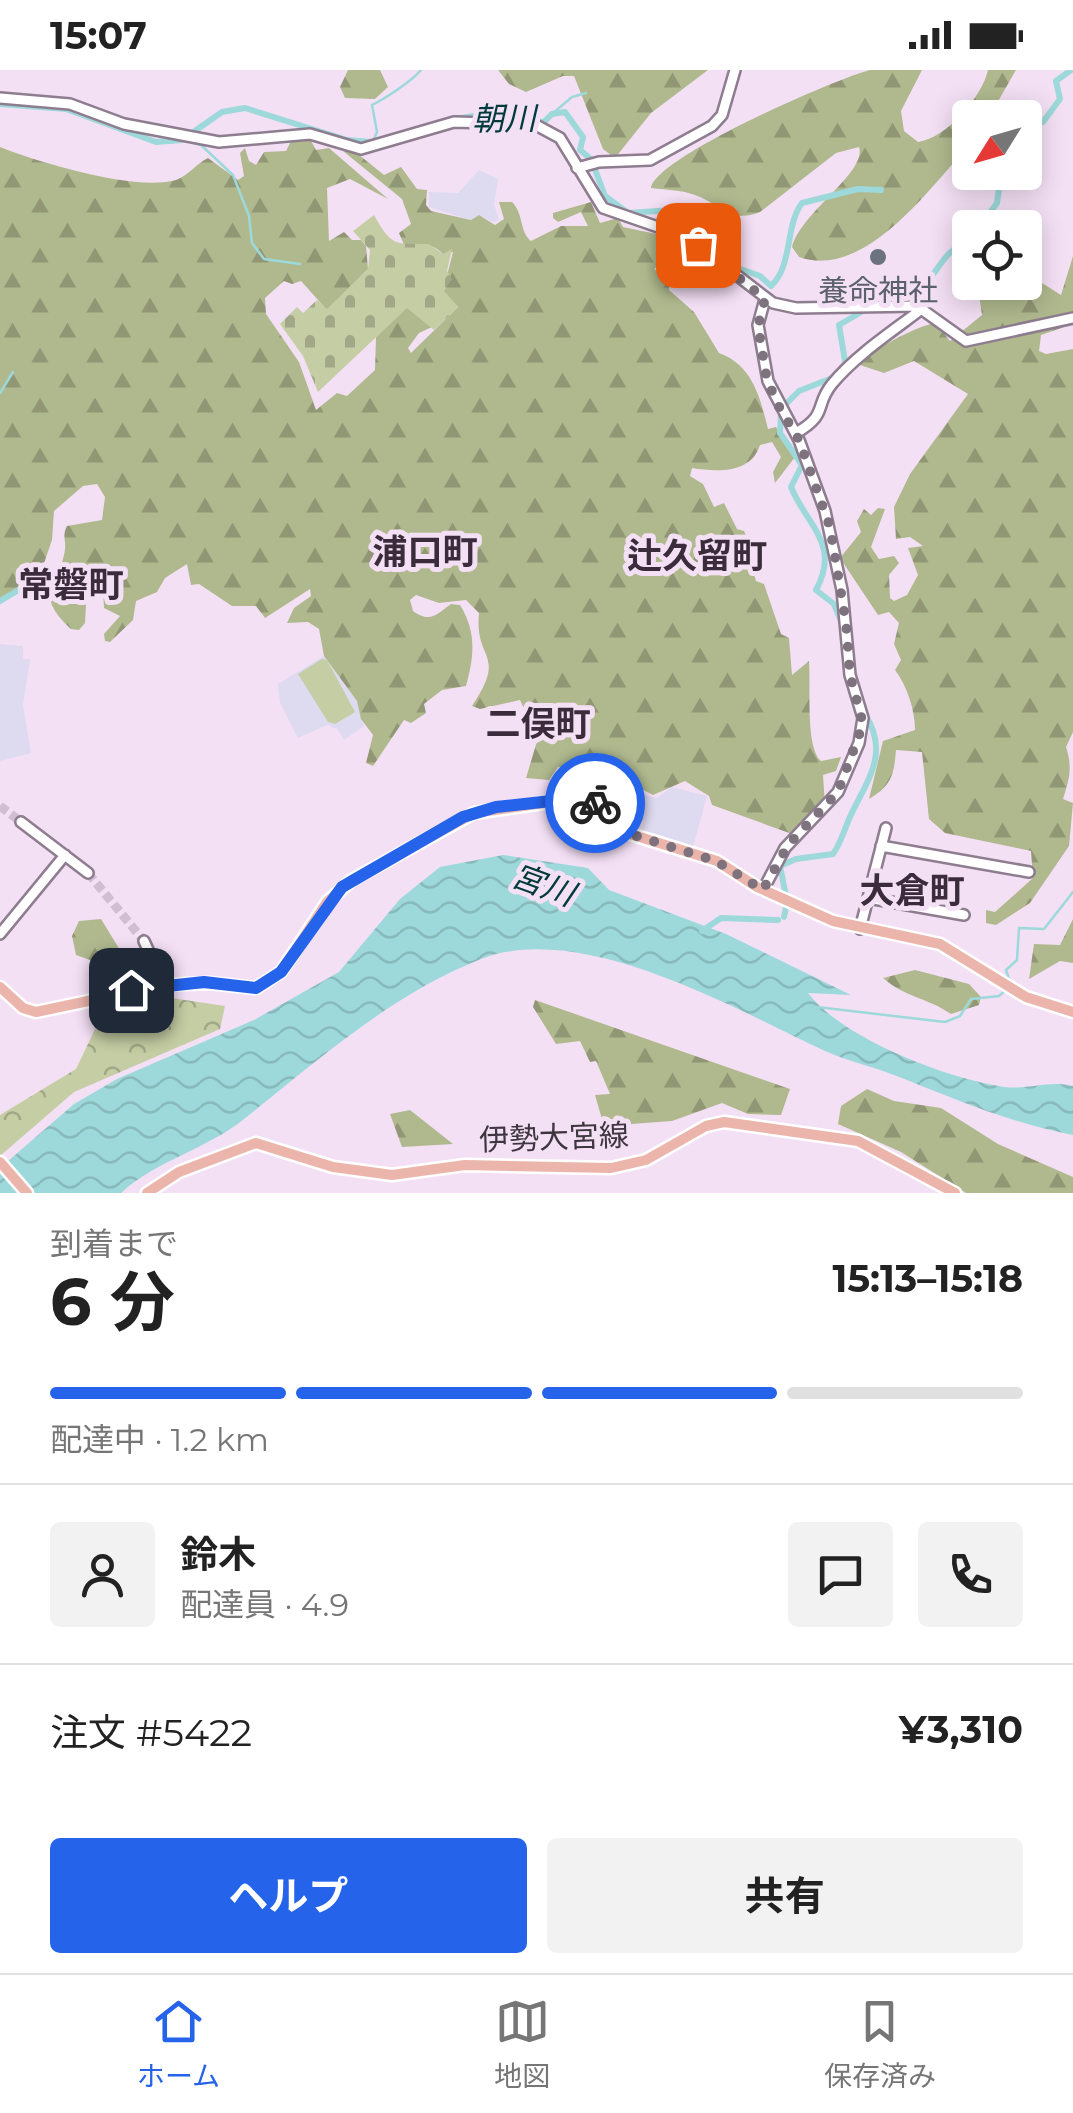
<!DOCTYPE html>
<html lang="ja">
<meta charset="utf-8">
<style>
:root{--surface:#fff;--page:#f2f2f2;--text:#222;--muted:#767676;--line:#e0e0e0;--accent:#2563eb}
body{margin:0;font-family:Montserrat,"Noto Sans JP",sans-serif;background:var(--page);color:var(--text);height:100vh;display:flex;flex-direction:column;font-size:38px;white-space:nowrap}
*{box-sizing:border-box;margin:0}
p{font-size:32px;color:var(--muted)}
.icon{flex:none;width:55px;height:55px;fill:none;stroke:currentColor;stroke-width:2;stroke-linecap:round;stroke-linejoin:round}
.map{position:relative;height:1123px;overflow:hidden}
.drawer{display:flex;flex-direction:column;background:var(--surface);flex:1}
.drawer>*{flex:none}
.needle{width:65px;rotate:233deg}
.controls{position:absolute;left:952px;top:30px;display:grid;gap:20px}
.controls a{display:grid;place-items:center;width:90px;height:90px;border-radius:10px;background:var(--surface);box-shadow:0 5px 25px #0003;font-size:50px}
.pin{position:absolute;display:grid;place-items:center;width:85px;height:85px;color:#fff;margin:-42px;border-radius:20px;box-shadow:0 5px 15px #0006}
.courier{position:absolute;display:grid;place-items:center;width:100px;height:100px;margin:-50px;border:8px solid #2563eb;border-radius:50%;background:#fff;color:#222;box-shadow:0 2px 12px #0007}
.headline em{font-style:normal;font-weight:700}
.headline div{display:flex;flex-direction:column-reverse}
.headline{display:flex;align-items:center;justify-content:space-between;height:170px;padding:0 50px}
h1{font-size:65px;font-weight:700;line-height:75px}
.bar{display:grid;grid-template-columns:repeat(4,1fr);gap:15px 10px;align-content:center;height:120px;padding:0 50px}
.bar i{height:12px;border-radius:8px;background:var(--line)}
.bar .active{background:var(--accent)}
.bar p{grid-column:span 4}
.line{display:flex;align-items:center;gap:25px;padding:0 50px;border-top:2px solid var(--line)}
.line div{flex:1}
.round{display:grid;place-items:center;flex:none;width:105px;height:105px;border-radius:10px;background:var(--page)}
.primary-button{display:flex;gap:20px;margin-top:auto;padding:20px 50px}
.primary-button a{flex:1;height:115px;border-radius:10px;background:var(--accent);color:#fff;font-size:40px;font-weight:700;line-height:115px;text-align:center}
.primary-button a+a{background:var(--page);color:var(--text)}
.status{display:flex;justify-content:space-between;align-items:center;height:70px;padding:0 50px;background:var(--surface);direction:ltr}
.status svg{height:28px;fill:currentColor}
.tab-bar{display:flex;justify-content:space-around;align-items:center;height:140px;border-top:2px solid var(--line);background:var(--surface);font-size:28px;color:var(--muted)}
.tab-bar a{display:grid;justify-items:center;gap:5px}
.tab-bar .active{color:var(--accent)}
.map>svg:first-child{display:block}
.education{fill:#dedaf0}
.forest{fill:url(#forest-firs)}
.cemetery{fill:url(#cemetery-stones)}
.park{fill:url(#park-crowns)}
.pitch{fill:#c5cda4}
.water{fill:url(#water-waves)}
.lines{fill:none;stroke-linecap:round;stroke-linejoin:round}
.stream{stroke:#9dd8da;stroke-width:2.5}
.river{stroke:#9dd8da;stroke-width:6}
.secondary-tunnel{stroke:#d0bed1;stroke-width:9;stroke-dasharray:9 4.5;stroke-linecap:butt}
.secondary-casing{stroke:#8e7c8f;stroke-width:14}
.primary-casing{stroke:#fff;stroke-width:15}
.secondary{stroke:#fff;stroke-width:9}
.primary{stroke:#ebb5ac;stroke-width:10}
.done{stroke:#7e727f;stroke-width:10;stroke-dasharray:0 18}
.route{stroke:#2563eb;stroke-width:12}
.worship-dot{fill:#6b7280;stroke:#f4e0f5;stroke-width:4}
.labels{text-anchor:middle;stroke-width:10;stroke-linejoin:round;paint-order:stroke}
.worship-label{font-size:30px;fill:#5b616d;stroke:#f4e0f5}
.street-label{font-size:30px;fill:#3e363f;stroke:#f4e0f5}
.water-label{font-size:32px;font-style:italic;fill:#003a3c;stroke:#f4e0f5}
.quarter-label{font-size:35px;font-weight:bold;fill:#3b2c3c;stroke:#f4e0f5}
</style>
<div class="status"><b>15:07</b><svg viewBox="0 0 49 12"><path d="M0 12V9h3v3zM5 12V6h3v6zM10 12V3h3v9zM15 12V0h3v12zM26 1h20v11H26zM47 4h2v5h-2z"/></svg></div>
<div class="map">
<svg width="1073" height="1123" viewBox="0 0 1073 1123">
<defs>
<pattern id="forest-firs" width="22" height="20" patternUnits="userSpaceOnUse" patternTransform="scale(2.5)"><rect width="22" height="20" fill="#b0b98e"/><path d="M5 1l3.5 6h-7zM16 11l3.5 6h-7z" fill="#919775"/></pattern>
<pattern id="cemetery-stones" width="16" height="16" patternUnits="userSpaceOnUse" patternTransform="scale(2.5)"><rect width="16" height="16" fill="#c5cda4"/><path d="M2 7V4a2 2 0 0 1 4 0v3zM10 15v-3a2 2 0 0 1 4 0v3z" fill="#a1a787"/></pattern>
<pattern id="park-crowns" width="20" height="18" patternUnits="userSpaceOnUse" patternTransform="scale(2.5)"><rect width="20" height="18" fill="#c5cda4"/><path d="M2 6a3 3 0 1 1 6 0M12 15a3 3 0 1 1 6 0" fill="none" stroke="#a1a787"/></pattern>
<pattern id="water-waves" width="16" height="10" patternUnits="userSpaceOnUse" patternTransform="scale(2.5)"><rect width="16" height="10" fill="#9dd8da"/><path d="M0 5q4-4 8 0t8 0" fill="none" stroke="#88babc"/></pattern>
</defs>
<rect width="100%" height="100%" fill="#f4e0f5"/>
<path class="education" d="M479 100 498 109 494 135 499 149 493 152 479 145 471 150 429 137V122L458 123Z
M0 574 23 576V589H30L23 635 31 683 0 691Z
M324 586 357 631 364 656 344 670 337 659 327 655 298 668 280 633 278 614Z
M672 717 707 726 692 781 640 764 644 751 636 748 644 725 657 728Z"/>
<path class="forest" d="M348 0H380L388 17 375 29 345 28 340 17Z
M498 0H708L651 43 615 88 603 79 574 6H563L526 22 509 14Z
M870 0H922L901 41 904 61 918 72C947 68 982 27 988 0H1016L989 47 970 48V73L965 80C928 120 864 210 799 187L792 177C802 141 867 103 859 77L836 83 760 142C732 153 724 138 700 127 685 120 668 120 651 118 656 87 835 9 870 0Z
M302 67 310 69 316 80 329 78 388 129 350 109 327 118 329 171 344 162 352 170H361L366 176 368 199 327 240 301 211 292 214 284 211 265 228 266 244 299 292 316 340 337 323 347 326 375 300 376 267 407 237 432 257 419 263 408 278 411 283 458 237 443 221 453 182 443 184C431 171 420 176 405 177L399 163 411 154 402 129 343 81 358 84 384 105 401 97 417 119 427 120 426 135 431 141 471 150 479 145 495 155 504 149 499 132H512C524 144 519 161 531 171L561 156H588L581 142 558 152 553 148V143L591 132 600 153 618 148 623 157 661 165 665 190 654 199 670 209 669 220 694 242 719 283C752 295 760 326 768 359L776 357 795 387 775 413 773 402 781 387 772 372 760 375C751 404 717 402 692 398L690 406 703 414 714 437 724 433 737 459 744 461 751 477 743 488 745 498 753 501 756 511 764 514 781 564 789 568 792 605 809 591C811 616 805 677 821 691L841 687 836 701 823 705 825 736 792 764 712 735 709 726 685 711 653 725 634 715 626 726 591 718 584 702 558 697 549 710 526 708 538 668 520 630 480 639 472 636C508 582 474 592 479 543L466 530 439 533 416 525 410 530 413 541C431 554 438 543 451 534L460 535C477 562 474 587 466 616L442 620 424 634 426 643 411 653 404 650 373 696 366 693 373 665 361 649 357 631 324 586 319 559 308 552 287 553 294 538 311 526 310 519 265 548 256 536H232L199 514 191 515 187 494 165 508 157 522 136 531 133 550 110 572 105 571 104 564 120 546 104 538 103 520 96 514 104 508 97 503 87 517 85 553 79 560 71 559C30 521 61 514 65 479 66 469 62 466 67 456L102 450 105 427 97 414 83 416 54 441 52 470 42 499 0 530V77C38 92 136 122 176 110 188 106 197 93 208 88L238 110 244 106 240 83 245 78 249 91 256 95 264 82 286 81 292 69Z
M1073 186V254L1041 265 1039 281 1046 284 1073 279V662L1066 677C1073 698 1069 710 1063 729L1073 733 1069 776 1030 833 996 855 986 853V840L995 842 1033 808 1031 781 945 763 929 749 922 682 896 680C894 706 891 716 869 729L883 671 915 660C915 640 907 616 895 600L901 590 894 574 899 553 889 542 878 545 840 488 861 462 857 451 864 439 871 445 878 438 885 439 871 477 879 489 894 486 899 493 889 505 890 528 894 531 907 525 918 505 908 478 923 476 910 467 896 469 894 437 910 404 968 324 914 291 884 303 857 294C872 280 918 255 936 253L950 271 982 245 979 225 985 213 1025 222 1042 213 1061 225Z
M101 849 120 880 116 893 107 896 76 885 72 866 79 851Z
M1073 849V893L1060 891 1029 909 1034 874 1060 875Z
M915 900 969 914 981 927 979 935 951 944C928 928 904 927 883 908Z
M535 930 790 1019 781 1045 748 1044 722 1033 672 1051 604 1056 595 1025 610 1024 596 991 590 992 580 971 556 974 533 937Z
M867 1019 894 1031 941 1038 998 1074 1073 1107V1123H966L901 1082 838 1054 841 1036Z
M410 1040 453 1074 402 1077 390 1044Z"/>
<path class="cemetery" d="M374 145C392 177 395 174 429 174L443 184 452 179 447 201 452 209 444 221 458 237 434 260 407 238 318 322 303 286 280 254 297 237 303 243 317 230 327 239 368 199 370 180 353 161Z"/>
<path class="park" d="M138 923 225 936 220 959 74 1022 0 1086V1045L76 999 107 934Z"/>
<path class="pitch" d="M322 589 327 590 355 642 335 654 328 652 298 604Z"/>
<path class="water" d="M503 785 588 798 609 820 726 864 851 925 808 923C843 969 946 1008 1004 1017 1029 1020 1049 1010 1073 1016V1065C1004 1051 958 1030 894 1005 871 996 846 991 823 980 733 938 581 850 481 889 392 924 318 990 244 1049 207 1079 157 1090 121 1123H0V1098L74 1034 117 1009 254 950 339 902 400 829 440 797Z"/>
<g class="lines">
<path class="stream" d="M552 44 572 27 586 23
M182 70 201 75 233 105 249 146 252 173 264 189 300 194
M373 71 377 62 372 35C386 28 412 11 421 0
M0 323 13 302
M1010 912 1006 900 1017 890 1019 858 1044 859 1073 822
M817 937 945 952 960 946 971 929 999 926 1008 918"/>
<path class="river" d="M0 34 66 39 156 72 182 70 222 42 245 38 347 70 371 72
M456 49 485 44 516 50
M534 51 544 52 552 44 565 42 583 67 580 80 591 89 605 126 628 143 672 140 685 161 713 176 732 196 760 206 771 216C793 196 785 155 802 133L858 119 881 120
M1025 54 1043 52 1060 29 1056 11 1071 0
M1025 70V93
M988 158 986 148 997 133 999 119 1018 102
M846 297 839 255 863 241 868 227C881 228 897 232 910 227 935 215 940 178 970 172
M783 337 799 321 837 306
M781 343 780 363 802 395 791 417C807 456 841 474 816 520L834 534 844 558
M0 531 22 518
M786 826 780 796 796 789 833 784C841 773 844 760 850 747 867 710 891 683 864 643
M784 847 787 832
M702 861 721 848 778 850"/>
<path class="secondary-tunnel" d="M0 736 21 752
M88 803 144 871"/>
<g class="secondary-casing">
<path id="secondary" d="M0 28 70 34 124 54 219 72 310 64 361 79 454 52 534 54 560 68 603 138 687 167 773 233 796 238 917 236 966 271 1073 248
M577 98 599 92 650 90 712 56 722 45 735 0
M796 363C829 344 814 336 832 314 856 285 893 261 923 238
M21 752 88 803
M881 776 1029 802
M763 820 785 778 838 722 859 673 863 648 850 605 842 520 825 441 799 370 768 311 758 255 765 229
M868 828 964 845
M860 859 886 758
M0 864 65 785
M144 871 164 915"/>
</g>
<g class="primary-casing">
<path id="primary" d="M0 917 23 938 36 942 164 915 209 913 256 918 281 902 327 832 352 810 474 743 579 728 600 735 630 764 717 791 757 817 833 851 940 874 1026 927 1073 942
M0 1092 27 1123
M147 1123 179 1102 256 1073 333 1097 392 1105 465 1095 611 1098 646 1090 706 1056 724 1052 858 1071 955 1123"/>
</g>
<use href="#secondary" class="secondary"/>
<use href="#primary" class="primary"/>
</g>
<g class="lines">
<path class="done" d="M595 733 630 764 716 791 763 820 788 775 838 722 863 654 850 605 846 553 830 457 799 370 775 330 766 304 758 256 765 229 698 175"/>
<path class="route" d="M131 920 204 912 256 918 281 902 342 817 463 747 496 737 578 728 595 733"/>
</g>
<circle class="worship-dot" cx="878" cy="187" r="10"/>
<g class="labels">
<g class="worship-label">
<text x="878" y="231">養命神社</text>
</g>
<g class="street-label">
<text transform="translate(554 1068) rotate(-2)" y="10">伊勢大宮線</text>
</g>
<g class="water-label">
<text transform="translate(504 49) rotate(-1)" y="11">朝川</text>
<text transform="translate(543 815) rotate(20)" y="11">宮川</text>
</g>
<g class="quarter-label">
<text x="425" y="494">浦口町</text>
<text x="697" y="498">辻久留町</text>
<text x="71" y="527">常磐町</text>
<text x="538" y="666">二俣町</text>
<text x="912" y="833">大倉町</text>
</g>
</g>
</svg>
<div class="controls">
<a><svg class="needle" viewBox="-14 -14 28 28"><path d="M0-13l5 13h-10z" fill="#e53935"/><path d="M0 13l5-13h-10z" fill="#767676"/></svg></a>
<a><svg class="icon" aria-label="locate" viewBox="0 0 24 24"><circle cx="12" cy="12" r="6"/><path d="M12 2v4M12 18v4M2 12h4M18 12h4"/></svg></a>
</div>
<div class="pin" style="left:698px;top:175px;background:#ea580c"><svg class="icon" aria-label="bag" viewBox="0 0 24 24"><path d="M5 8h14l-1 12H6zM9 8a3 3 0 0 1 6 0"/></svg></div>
<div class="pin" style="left:131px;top:920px;background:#1f2937"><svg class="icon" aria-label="home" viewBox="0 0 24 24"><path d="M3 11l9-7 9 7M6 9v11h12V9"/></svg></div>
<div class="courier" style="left:595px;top:733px"><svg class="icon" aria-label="bike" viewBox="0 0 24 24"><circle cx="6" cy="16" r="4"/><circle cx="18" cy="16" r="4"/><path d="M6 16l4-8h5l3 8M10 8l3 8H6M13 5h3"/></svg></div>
</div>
<section class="drawer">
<div class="headline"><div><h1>6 分</h1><p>到着まで</p></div><em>15:13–15:18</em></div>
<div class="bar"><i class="active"></i><i class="active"></i><i class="active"></i><i></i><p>配達中 · 1.2 km</p></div>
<div class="line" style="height:180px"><a class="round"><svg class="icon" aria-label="person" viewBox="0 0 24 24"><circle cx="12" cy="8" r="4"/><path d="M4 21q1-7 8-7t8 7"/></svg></a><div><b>鈴木</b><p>配達員 · 4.9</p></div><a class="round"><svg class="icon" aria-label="chat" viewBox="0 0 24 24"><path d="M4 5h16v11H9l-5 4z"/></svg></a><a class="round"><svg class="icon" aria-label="phone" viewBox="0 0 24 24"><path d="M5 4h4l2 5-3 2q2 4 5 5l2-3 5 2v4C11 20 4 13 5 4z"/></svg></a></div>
<div class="line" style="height:130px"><div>注文 #5422</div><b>¥3,310</b></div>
<div class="primary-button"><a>ヘルプ</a><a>共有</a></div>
</section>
<nav class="tab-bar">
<a class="active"><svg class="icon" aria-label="home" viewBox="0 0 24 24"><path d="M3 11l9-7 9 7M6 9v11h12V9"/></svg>ホーム</a>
<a><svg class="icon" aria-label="map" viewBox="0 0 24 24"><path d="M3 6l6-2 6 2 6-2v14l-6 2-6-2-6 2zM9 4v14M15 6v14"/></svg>地図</a>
<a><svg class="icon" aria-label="saved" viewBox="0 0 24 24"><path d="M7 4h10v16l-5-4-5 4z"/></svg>保存済み</a>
</nav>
